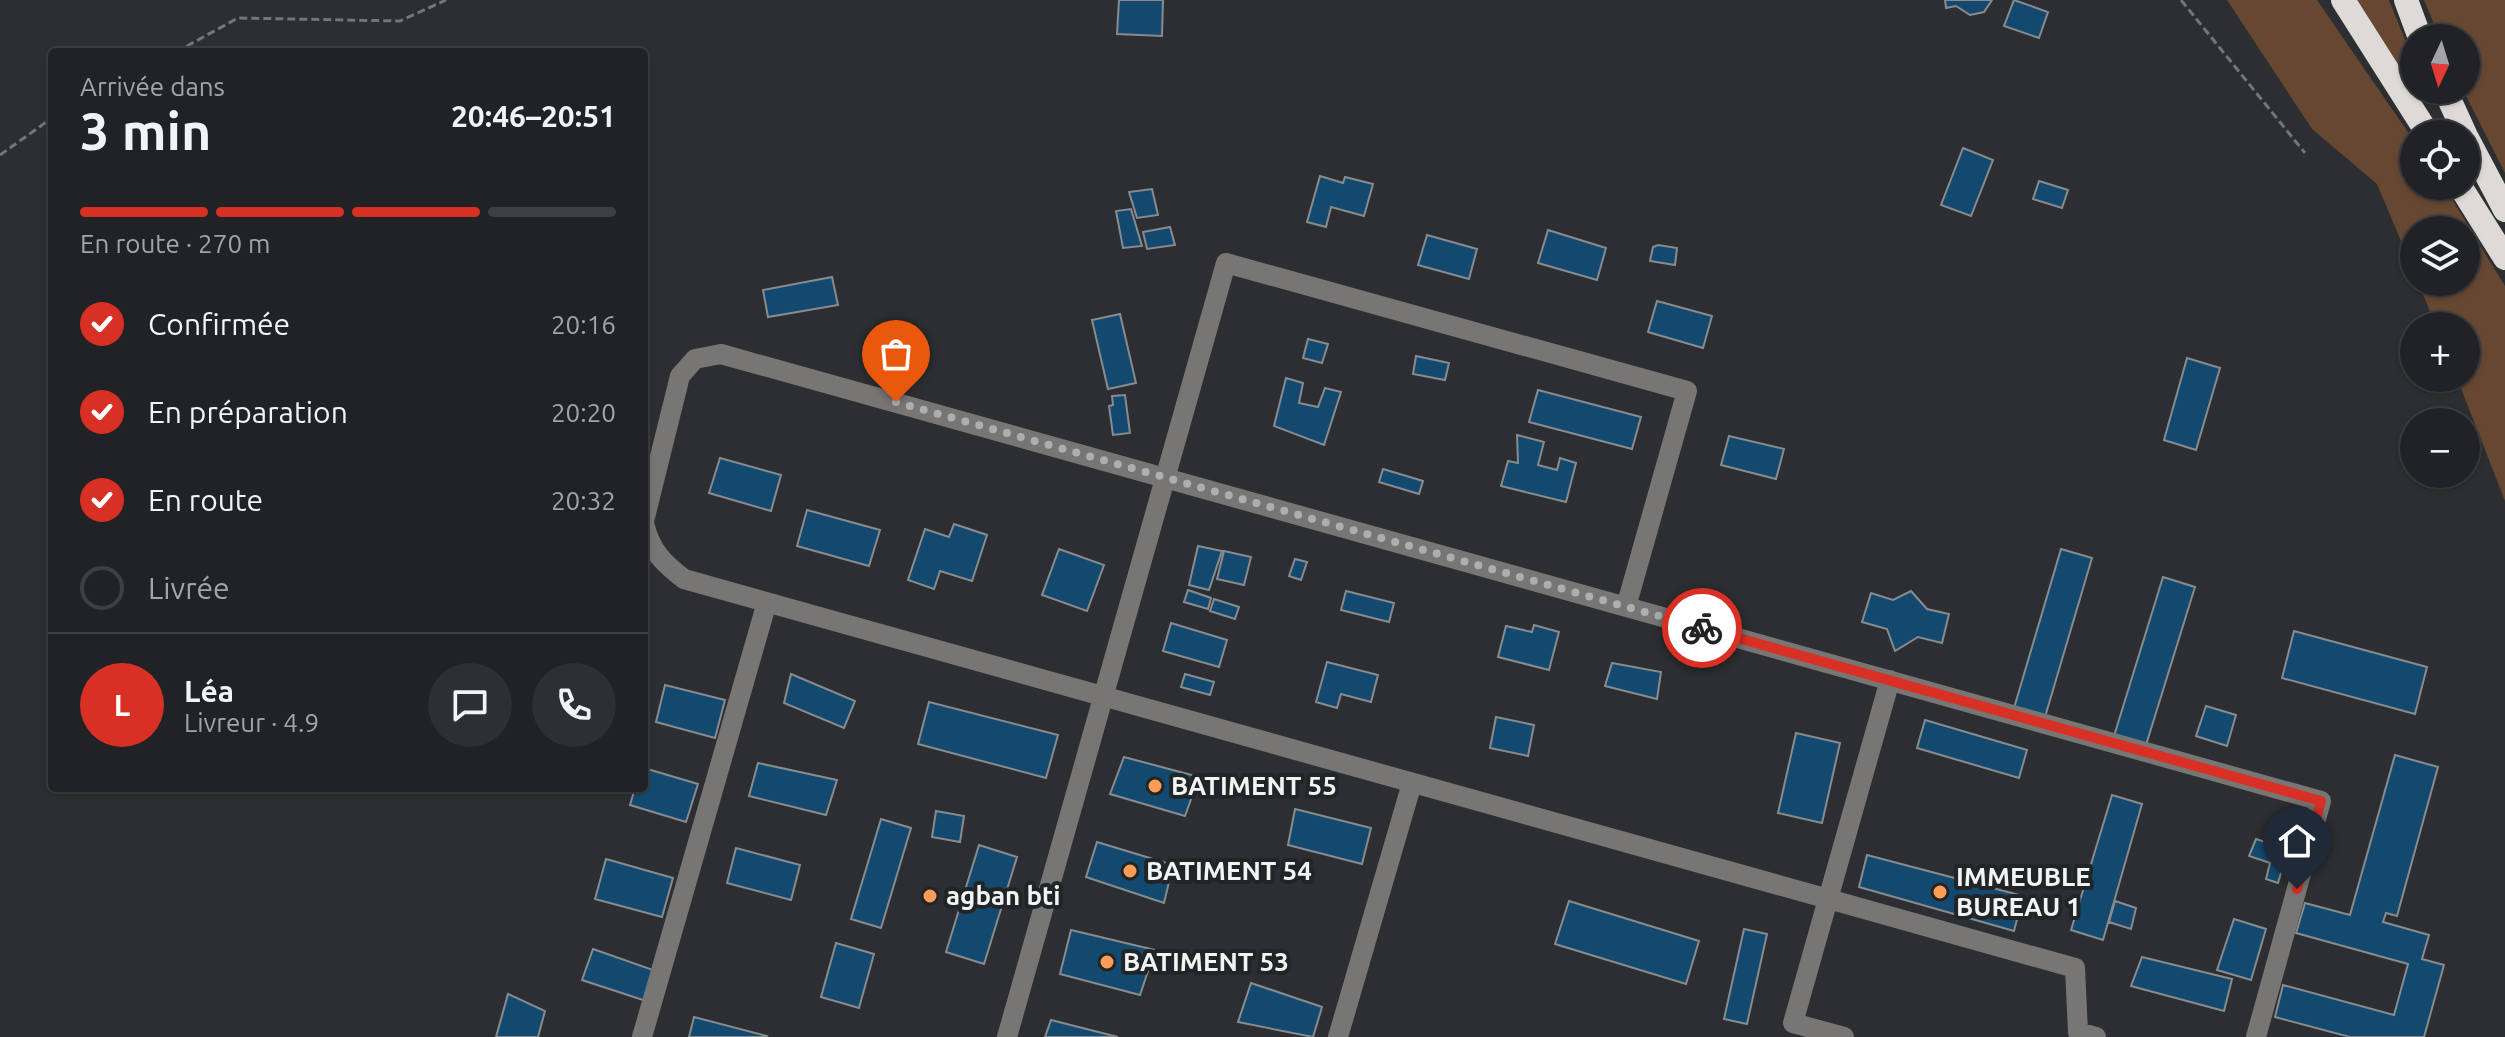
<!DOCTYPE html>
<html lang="fr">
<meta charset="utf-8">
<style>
:root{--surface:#212225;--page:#2d2f32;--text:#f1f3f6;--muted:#a2a4a7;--line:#3e3f42;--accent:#d93025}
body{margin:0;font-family:Ubuntu,sans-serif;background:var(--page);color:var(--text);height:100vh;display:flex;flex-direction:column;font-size:30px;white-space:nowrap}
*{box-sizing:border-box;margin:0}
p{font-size:26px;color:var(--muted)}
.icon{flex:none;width:44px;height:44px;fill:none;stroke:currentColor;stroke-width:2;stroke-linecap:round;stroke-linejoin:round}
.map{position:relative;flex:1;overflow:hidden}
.panel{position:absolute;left:48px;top:48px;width:600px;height:744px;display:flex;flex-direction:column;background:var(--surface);border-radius:8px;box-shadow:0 2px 6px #0004,0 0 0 2px var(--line)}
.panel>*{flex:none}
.needle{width:52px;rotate:184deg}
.buttons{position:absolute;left:2400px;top:24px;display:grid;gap:16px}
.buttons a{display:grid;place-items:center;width:80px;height:80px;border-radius:50%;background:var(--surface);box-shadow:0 2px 6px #0004,0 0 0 2px var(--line);font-size:40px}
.pin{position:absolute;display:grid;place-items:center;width:68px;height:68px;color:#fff;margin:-82px -34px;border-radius:50% 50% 50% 0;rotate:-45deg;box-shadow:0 0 8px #0007}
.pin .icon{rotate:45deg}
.courier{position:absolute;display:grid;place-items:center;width:80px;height:80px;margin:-40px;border:6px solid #d93025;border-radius:50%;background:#fff;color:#222;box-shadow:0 2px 10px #0007}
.overview em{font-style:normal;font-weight:700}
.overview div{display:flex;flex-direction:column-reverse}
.overview{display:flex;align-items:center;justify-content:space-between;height:136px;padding:0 32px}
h1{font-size:52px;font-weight:700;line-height:60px}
.bar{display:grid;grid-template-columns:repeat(4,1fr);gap:12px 8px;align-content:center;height:96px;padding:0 32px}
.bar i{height:10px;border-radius:6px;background:var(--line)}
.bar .current{background:var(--accent)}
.bar p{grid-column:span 4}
.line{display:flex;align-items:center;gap:20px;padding:0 32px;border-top:2px solid var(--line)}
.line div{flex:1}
.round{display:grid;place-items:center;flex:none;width:84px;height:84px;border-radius:42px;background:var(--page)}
ol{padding:0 32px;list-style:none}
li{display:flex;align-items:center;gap:24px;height:88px}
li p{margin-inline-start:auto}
li .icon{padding:8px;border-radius:50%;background:var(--accent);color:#fff;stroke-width:4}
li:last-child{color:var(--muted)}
li i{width:44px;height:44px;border:4px solid var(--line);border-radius:50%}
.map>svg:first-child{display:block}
.green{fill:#664731}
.building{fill:#14496f;stroke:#888b8e;stroke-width:2}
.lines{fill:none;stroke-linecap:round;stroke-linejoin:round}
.path{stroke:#737578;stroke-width:3;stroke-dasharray:8 4;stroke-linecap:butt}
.minor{stroke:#777675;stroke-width:20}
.highway{stroke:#dedad7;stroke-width:24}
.done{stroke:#acaeb0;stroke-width:8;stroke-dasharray:0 14.4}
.route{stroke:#d93025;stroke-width:10}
.poi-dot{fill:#fd9c55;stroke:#222527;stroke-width:3}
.labels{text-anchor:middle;stroke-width:8;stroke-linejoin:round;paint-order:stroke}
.poi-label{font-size:26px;font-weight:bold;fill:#f1f3f5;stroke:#222527;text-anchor:start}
</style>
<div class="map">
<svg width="2505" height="1037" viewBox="0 0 2505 1037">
<rect width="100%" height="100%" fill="#2c2e31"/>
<path class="green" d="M2227 0H2317L2414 141V186H2444L2505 286V501L2457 378H2466V326H2436L2418 282H2466V230H2414V272L2377 184 2312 129Z
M2352 0H2389L2414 62V88Z
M2424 0H2505V173L2463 90 2466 38H2440Z"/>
<path class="building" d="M1119 0H1163L1162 36 1117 34Z
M1945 0H1992L1984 12 1970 15 1956 6 1946 8Z
M2014 0 2048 12 2039 38 2004 26Z
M1963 148 1993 160 1971 216 1941 205Z
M1320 176 1343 183 1345 177 1373 184 1364 216 1331 207 1326 227 1307 222Z
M2039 181 2068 190 2062 208 2033 199Z
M1152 189 1158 215 1137 218 1129 192Z
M1131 209 1142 246 1123 248 1116 211Z
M1170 227 1175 245 1147 249 1143 232Z
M1548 230 1606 248 1597 280 1538 263Z
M1427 235 1477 249 1469 279 1418 265Z
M1658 245 1677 248 1675 265 1650 261 1653 247Z
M832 277 838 305 768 317 763 290Z
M1657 301 1712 316 1703 348 1648 332Z
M1120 314 1136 383 1108 389 1092 320Z
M1308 339 1328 344 1322 363 1303 358Z
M879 345 895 346 894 370 877 369Z
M1416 356 1449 363 1445 380 1413 374Z
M2187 358 2220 368 2196 450 2164 440Z
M1286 378 1303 383 1299 403 1318 407 1325 388 1341 392 1324 445 1274 426Z
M1538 390 1641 417 1632 449 1529 422Z
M1125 395 1130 433 1113 435 1109 406 1113 405 1112 396Z
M1517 435 1544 442 1538 465 1557 470 1560 458 1576 463 1566 502 1501 486 1508 461 1518 463Z
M1729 436 1784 449 1776 479 1721 465Z
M720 458 781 475 771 511 709 493Z
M1383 469 1423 481 1419 494 1379 482Z
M807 510 880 530 869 566 797 546Z
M954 524 987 535 972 581 940 571 934 589 908 580 925 529 949 537Z
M1198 546 1222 551 1209 590 1189 585Z
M1059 549 1104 565 1087 611 1042 595Z
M2061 549 2092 558 2045 717 2014 708Z
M1224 551 1251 557 1244 585 1217 579Z
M1295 559 1307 562 1301 580 1289 576Z
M2163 577 2195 587 2146 745 2114 736Z
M1188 590 1211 598 1208 609 1184 602Z
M1346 591 1394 603 1389 622 1341 610Z
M1911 591 1927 609 1949 614 1942 643 1918 637 1895 651 1887 629 1862 622 1871 593 1893 600Z
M1214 599 1239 607 1235 619 1210 611Z
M1171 623 1227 640 1219 667 1163 651Z
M1534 625 1559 632 1549 670 1498 657 1506 626 1532 632Z
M2294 631 2427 667 2415 714 2282 678Z
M1327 662 1378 675 1371 702 1341 694 1337 708 1316 702Z
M1612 663 1661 672 1657 699 1605 686Z
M791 674 855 701 844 728 784 703Z
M1185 674 1214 682 1210 695 1181 687Z
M665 685 725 700 715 738 656 722Z
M929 702 1058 735 1046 778 918 744Z
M2206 706 2236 715 2227 746 2196 736Z
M1496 717 1534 725 1528 756 1490 748Z
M1925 720 2027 750 2019 778 1917 748Z
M1796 733 1840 743 1822 823 1778 813Z
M2395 755 2438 767 2397 916 2386 913 2383 922 2429 935 2422 959 2444 965 2424 1037H2350L2275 1017 2283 985 2394 1015 2408 964 2296 933 2305 903 2350 915Z
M1124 757 1199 777 1185 816 1110 794Z
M758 763 837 780 826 815 749 796Z
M644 768 698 784 686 822 630 805 635 788H644Z
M2112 795 2142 804 2103 940 2071 930Z
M1295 809 1371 828 1362 864 1288 845Z
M936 811 964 816 960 842 932 837Z
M881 819 911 828 881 928 851 919Z
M2256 839 2288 849 2278 883 2266 879 2270 863 2249 856Z
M1097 842 1173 865 1164 903 1086 877Z
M979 845 1017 857 984 964 946 952Z
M736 848 800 865 791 900 727 883Z
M1867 855 2023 896 2014 931 1859 887Z
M606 859 673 878 662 917 595 899Z
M1569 901 1699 941 1686 984 1555 944Z
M2115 901 2136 908 2131 929 2109 922Z
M2234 919 2266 929 2251 980 2217 970Z
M1744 929 1767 934 1747 1024 1724 1019Z
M1071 930 1155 950 1140 995 1060 974Z
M836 943 874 954 859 1008 821 997Z
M593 949 656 971 646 1001 582 980Z
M2142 957 2232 979 2224 1011 2131 986Z
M1251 983 1322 1007 1313 1037 1238 1022Z
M508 994 545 1011 538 1037H496Z
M694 1017 767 1036 766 1037H689Z
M1051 1020 1118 1037H1045Z"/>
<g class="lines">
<path class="path" d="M2181 0 2305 153
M176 52 238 18 400 21 446 0
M0 155 52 118"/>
<path class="minor" d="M644 521 680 376 695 359 721 354 2321 801 2256 1037
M644 523C650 550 663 563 684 579L2075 968 2078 1032 2096 1037
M642 1037 767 602
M1007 1037 1226 263 1687 391 1626 607
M1338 1037 1412 783
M1844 1037 1793 1023 1890 680"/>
<path class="highway" d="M2343 0 2428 134
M2406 0 2420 38
M2445 90 2465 134
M2466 136 2505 210
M2460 186 2505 258"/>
</g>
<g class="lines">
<path class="done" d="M896 402 1702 628"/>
<path class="route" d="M1702 628 2321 801 2297 889"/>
</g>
<g class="poi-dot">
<circle cx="1155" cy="786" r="8"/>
<circle cx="1130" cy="871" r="8"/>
<circle cx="1940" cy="892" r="8"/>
<circle cx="930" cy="896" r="8"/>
<circle cx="1107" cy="962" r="8"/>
</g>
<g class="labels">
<g class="poi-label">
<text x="1171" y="795">BATIMENT 55</text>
<text x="1146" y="880">BATIMENT 54</text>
<text x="1956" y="886">IMMEUBLE<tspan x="1956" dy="30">BUREAU 1</tspan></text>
<text x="946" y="905">agban bti</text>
<text x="1123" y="971">BATIMENT 53</text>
</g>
</g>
</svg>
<div class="buttons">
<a><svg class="needle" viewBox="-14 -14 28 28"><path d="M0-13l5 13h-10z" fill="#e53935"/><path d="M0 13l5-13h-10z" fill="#a2a4a7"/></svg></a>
<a><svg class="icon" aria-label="locate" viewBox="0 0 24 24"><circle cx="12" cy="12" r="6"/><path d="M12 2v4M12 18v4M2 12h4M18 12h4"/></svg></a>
<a><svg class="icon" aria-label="layers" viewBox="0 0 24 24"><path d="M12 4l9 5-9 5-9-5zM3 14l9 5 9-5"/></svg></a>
<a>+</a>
<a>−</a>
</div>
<div class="pin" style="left:896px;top:402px;background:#ea580c"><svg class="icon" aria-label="bag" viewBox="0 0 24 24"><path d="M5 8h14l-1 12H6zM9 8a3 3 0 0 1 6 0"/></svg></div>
<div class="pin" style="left:2297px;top:889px;background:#1f2937"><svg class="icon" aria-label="home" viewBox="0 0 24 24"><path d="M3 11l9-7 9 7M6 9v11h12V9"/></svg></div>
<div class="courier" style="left:1702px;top:628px"><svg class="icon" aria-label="bike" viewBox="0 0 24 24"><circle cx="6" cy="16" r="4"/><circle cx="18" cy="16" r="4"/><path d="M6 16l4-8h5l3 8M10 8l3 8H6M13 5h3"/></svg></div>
<section class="panel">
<div class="overview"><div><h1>3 min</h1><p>Arrivée dans</p></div><em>20:46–20:51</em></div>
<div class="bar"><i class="current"></i><i class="current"></i><i class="current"></i><i></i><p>En route · 270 m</p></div>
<ol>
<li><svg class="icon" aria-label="check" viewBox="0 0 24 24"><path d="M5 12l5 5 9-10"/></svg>Confirmée<p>20:16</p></li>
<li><svg class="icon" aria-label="check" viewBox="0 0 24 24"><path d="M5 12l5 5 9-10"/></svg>En préparation<p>20:20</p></li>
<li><svg class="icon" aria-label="check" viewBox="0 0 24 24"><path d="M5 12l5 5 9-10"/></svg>En route<p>20:32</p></li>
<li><i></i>Livrée</li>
</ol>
<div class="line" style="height:144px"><b class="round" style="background:var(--accent);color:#fff">L</b><div><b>Léa</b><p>Livreur · 4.9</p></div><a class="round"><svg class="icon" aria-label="chat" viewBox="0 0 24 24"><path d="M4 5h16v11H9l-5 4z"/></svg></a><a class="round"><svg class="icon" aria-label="phone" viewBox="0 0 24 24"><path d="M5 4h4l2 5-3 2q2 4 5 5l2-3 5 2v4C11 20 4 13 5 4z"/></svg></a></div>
</section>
</div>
